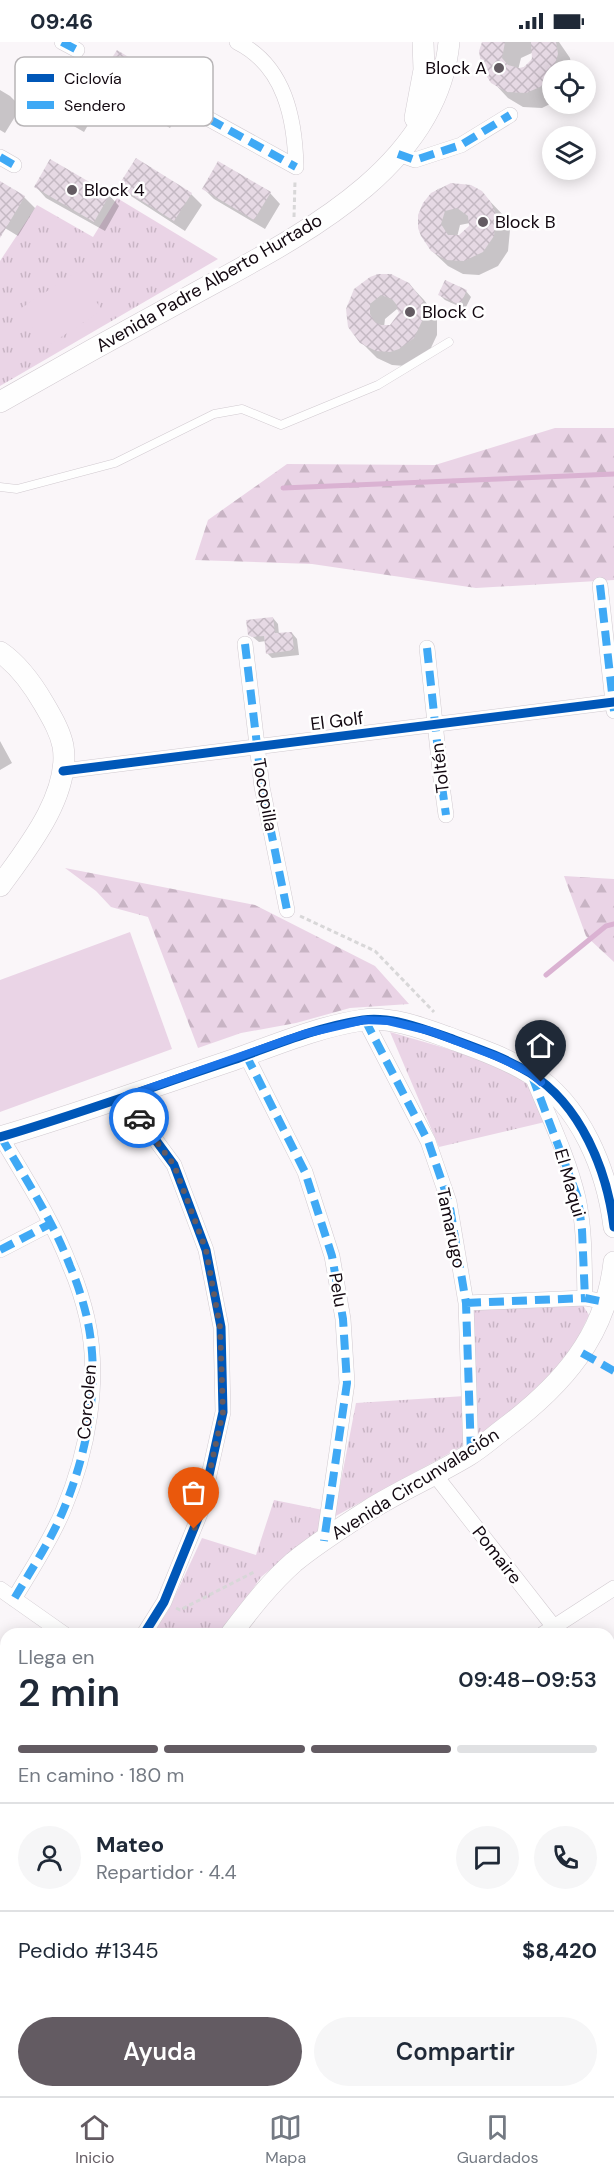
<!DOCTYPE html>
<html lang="es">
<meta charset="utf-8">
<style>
:root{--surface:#fff;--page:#f6f6f7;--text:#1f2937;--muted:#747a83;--line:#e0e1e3;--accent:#635b62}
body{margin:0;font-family:"DM Sans",sans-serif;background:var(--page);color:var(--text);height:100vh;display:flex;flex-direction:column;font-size:22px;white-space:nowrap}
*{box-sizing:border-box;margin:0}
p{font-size:20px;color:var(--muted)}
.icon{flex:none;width:33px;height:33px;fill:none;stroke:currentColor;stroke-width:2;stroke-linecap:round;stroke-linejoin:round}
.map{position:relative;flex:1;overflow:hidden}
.side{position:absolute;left:0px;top:1586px;width:615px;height:470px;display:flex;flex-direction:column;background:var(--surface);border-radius:18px 18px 0 0;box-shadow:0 3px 15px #0003}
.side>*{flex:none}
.tools{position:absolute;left:542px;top:18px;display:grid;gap:12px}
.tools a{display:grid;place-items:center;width:54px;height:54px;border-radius:50%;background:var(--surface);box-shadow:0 3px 15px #0003;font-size:30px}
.pin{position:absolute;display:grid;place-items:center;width:51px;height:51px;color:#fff;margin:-62px -26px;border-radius:50% 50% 50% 0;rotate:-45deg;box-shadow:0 0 6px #0007}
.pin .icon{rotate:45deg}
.courier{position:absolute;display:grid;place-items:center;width:60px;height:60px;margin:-30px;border:4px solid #1a73e8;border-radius:50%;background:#fff;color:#222;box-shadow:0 2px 8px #0007}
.summary em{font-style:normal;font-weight:600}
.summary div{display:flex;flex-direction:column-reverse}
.summary{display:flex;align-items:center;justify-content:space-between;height:102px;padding:0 18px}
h1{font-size:39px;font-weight:600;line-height:45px}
.bar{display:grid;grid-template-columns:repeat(4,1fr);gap:9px 6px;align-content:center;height:72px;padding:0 18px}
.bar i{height:8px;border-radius:4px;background:var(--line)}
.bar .on{background:var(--accent)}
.bar p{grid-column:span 4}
.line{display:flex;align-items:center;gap:15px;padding:0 18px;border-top:2px solid var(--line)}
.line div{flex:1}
.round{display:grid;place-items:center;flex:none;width:63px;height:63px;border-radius:32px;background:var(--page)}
.cta{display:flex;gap:12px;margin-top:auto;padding:12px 18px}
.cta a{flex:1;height:69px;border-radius:36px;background:var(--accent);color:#fff;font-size:24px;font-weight:600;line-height:69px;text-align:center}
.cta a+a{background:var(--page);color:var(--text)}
.status{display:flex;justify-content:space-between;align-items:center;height:42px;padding:0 30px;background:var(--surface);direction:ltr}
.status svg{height:16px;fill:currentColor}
.dock{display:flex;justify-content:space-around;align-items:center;height:84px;border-top:2px solid var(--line);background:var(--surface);font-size:16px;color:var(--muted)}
.dock a{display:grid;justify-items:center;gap:3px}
.dock .on{color:var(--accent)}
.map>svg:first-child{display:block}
.grass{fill:url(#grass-tufts)}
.forest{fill:url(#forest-firs)}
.garden{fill:#ead4e6}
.shadow{fill:#0003;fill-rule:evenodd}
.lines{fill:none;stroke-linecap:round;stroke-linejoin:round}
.stream{stroke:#dab2d2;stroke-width:5}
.building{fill:url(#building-cross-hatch);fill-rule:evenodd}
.lane-casing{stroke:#d1cad0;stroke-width:9}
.street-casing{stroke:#d1cad0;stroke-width:16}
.secondary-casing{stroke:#d1cad0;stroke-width:22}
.path{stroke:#d8d7d8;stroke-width:3;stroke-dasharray:4.5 3;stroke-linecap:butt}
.lane{stroke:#fefefe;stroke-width:8}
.street{stroke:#fefefe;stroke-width:15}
.secondary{stroke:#fefefe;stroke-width:21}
.quiet{stroke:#3fa9f5;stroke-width:8;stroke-dasharray:15 8;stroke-linecap:butt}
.cycleway-casing{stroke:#fff;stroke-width:13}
.cycleway{stroke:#0057b8;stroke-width:9}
.done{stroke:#635b62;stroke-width:6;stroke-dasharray:0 10.8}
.route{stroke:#1a73e8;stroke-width:8}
.poi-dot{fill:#635b62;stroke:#fff;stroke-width:2}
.labels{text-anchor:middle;stroke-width:5;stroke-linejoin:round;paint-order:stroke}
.poi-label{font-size:18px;fill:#120810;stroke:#fff;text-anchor:start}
.street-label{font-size:18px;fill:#120810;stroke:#fff}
.key{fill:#fff;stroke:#b8b5b7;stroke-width:1.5}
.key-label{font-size:16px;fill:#120810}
</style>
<div class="status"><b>09:46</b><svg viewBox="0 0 49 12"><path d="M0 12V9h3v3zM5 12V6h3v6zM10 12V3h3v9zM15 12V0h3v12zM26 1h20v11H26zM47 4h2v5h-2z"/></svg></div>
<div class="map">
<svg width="614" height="2054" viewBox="0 0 614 2054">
<defs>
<pattern id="grass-tufts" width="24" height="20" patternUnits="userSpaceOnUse" patternTransform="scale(1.5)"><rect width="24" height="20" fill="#ead4e6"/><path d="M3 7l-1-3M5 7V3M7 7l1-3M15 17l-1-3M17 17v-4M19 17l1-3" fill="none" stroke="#c8b4c4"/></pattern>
<pattern id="forest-firs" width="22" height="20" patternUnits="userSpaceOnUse" patternTransform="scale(1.5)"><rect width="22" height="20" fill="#ead4e6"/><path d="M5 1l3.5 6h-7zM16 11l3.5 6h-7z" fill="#c8b4c4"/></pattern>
<pattern id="building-cross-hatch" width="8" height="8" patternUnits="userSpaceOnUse" patternTransform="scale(1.5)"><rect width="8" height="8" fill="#e6d9e4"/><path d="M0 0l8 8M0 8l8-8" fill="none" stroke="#c4b9c3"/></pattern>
</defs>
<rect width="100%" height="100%" fill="#faf6f9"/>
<path class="grass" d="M117 156 218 217 0 344V219L37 163 93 195Z
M390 990 476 1015 533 1042 545 1080 439 1105Z
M582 1262 589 1273 568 1316 519 1367 475 1399 471 1267Z
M465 1354 466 1402 334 1475 356 1361Z
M274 1458 323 1468 322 1481 316 1491 261 1535 223 1591 153 1592 169 1567 202 1496 256 1513Z
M6 1885V2032L0 2042V1897Z"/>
<path class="forest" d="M555 386H614V538L476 546 312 522 195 518 208 478 287 422 435 423Z
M65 826 255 863 375 924 409 962 350 966 296 981 241 991 198 1006 148 875 111 865 96 849Z
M564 834 614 837V920L586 894Z"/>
<path class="garden" d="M76 230 102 268 46 305 20 267Z
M130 890 172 1007 0 1070V938Z"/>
<path class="shadow" d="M484 0H559L570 16 572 28H552V61L542 66 523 65 508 56 493 40ZM534 10 530 22 518 28 521 16Z
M99 39 177 46 187 57 170 86 110 50Z
M17 46 91 51 101 61 84 90 27 57Z
M0 48 10 54 21 65 5 91 0 88Z
M0 140 24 155 35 166 18 194 0 183Z
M458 142 481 150 505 175 510 188 508 209 498 224 479 233 463 232 448 224 432 209V152L438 147ZM470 181 471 185 457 195 460 183Z
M120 144 191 152 202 163 185 189 131 154Z
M36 145 109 153 119 164 105 189 46 156Z
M204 147 270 151 280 162 265 187 214 157Z
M409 242 424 258 437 275V293L429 310 405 324 392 323 377 316 356 295 355 248ZM397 267 400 271 390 284 384 285 385 277Z
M466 249 471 255 465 267 445 258 440 253Z
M273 576 278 582 279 593 292 591 297 597 299 613 272 616 267 611 266 599 259 600 249 592Z
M0 699 12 721 0 728Z"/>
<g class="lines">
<path class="stream" d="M283 446 614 432
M546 933 606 884 614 882"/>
</g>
<path class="building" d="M482 0H505L502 16 508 23 519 26 524 25 532 17 531 0H556L558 12 552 33 540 45 526 51 507 50 491 41 482 27 479 9Z
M117 8 178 45 159 76 97 39Z
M136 116 192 151 174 179 118 144Z
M50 117 110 152 94 180 34 145Z
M218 119 271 150 254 178 202 147Z
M0 139 25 154 0 196Z
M451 141 471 143 482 149 490 159 496 172 494 194 483 210 464 219 446 218 431 209 421 194 418 186V173L423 161 431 151ZM457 166 468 174 469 184 459 193H448L441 182 445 169Z
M378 232H391L409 241 423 259V277L414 296 399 307 390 310 376 309 360 301 348 285 346 267 354 247 370 235ZM381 253 392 257 396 262 399 271 390 283H381L375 280 370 272V262Z
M445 238 467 248 460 263 438 253Z
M273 575 275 591 292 590 294 608 266 612 264 594 252 595 248 593 246 578Z"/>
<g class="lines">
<g class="lane-casing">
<path id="lane" d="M0 445 17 447 115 421 214 372 242 367 281 383 378 343 449 300"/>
</g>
<g class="street-casing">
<path id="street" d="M62 0 77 8
M237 0C285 24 295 77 296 125
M189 66 296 125
M398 112 415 118 461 103 510 73
M0 115 14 123
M600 543 614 669
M245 602 262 745 287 868
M427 606 441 737 446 773
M63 729 614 660
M365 978 428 1099 449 1160 466 1261 471 1412
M246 1013 305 1130 332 1214 343 1277 347 1341 324 1499
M531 1031C547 1072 568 1113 578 1156 585 1188 584 1223 585 1256L605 1260
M124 1055 174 1123 206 1208 221 1285 223 1370 201 1469 164 1560 144 1592
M1 1095C25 1136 53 1179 70 1224 77 1240 83 1259 87 1276 101 1339 88 1410 63 1469 50 1500 31 1528 14 1557
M0 1208 50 1182
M466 1261 585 1256
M435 1433 554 1585 562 1592
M0 1547 64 1592
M543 1592 614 1546
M609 1626 614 1629
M0 1876 6 1864
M609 1878 614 1881
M609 2016 614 2011
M609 2039 614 2042"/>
</g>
<g class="secondary-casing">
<path id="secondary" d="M415 76 424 28 423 0
M0 360C61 325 122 291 183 258 285 201 437 133 449 0
M0 610C19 623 33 643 44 662 52 676 60 689 63 704 71 752 27 807 0 844
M0 1095C78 1072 155 1044 233 1018 275 1003 317 985 363 978 389 974 422 986 447 995 474 1005 504 1015 530 1031 581 1063 607 1128 614 1185
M231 1592C250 1567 270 1541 294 1520 317 1501 344 1484 369 1468 401 1448 436 1433 469 1413 482 1405 493 1395 505 1386 562 1343 606 1294 614 1220
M6 2054 9 2049"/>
</g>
<path class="path" d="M294 175 295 139
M300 874 375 909 434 970
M176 1566 180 1568 256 1529
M609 1759 614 1761"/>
<use href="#lane" class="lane"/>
<use href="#street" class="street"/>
<use href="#secondary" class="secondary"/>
<path class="quiet" d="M62 0 77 8
M189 66 296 125
M398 112 415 118 461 103 510 73
M0 115 14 123
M600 543 614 669
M245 602 262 745 287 868
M427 606 441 737 446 773
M365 978 428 1099 449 1160 466 1261 471 1412
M246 1013 305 1130 332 1214 343 1277 347 1341 324 1499
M532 1034 578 1156 582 1188 585 1256 605 1260
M1 1095C25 1136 53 1179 70 1224 77 1240 83 1259 87 1276 101 1339 88 1410 63 1469 50 1500 31 1528 14 1557
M0 1208 50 1182
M466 1261 585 1256
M582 1311 614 1329
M609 1878 614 1881
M609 2016 614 2011"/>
<g class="cycleway-casing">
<path id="cycleway" d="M63 729 614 660
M124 1055 174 1123 206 1208 221 1285 223 1370 201 1469 164 1560 144 1592
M0 1095C78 1072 155 1044 233 1018 275 1003 317 985 363 978 389 974 422 986 447 995 474 1005 504 1015 530 1031 581 1063 607 1128 614 1185"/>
</g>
<use href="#cycleway" class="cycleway"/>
</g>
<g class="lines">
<path class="done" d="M139 1076 174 1123 206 1208 220 1285 223 1370 201 1469 194 1487"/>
<path class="route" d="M139 1076 124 1055 304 992 364 978 388 979 430 989 498 1015 531 1031 541 1040"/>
</g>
<g class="poi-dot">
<circle cx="499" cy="26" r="6"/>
<circle cx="72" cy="148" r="6"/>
<circle cx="483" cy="180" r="6"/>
<circle cx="410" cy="270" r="6"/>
</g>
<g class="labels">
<g class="poi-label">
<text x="487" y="32" text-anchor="end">Block A</text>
<text x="84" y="154">Block 4</text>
<text x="495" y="186">Block B</text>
<text x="422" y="276">Block C</text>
</g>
<g class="street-label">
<text transform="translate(209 241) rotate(-30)" y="6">Avenida Padre Alberto Hurtado</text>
<text transform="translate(337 679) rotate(-7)" y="6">El Golf</text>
<text transform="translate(440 726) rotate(-97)" y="6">Toltén</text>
<text transform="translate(265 753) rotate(80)" y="6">Tocopilla</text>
<text transform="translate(570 1141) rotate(74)" y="6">El Maqui</text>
<text transform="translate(451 1186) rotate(78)" y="6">Tamarugo</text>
<text transform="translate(338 1248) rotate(80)" y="6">Pelu</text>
<text transform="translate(87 1360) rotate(-85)" y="6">Corcolen</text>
<text transform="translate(415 1442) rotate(-32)" y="6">Avenida Circunvalación</text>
<text transform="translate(497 1513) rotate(52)" y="6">Pomaire</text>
</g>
</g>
<rect x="15" y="15" width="198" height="69" rx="9" class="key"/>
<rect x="27" y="32" width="27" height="8" fill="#0057b8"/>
<rect x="27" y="59" width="27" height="8" fill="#3fa9f5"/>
<g class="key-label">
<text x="64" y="42">Ciclovía</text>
<text x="64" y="69">Sendero</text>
</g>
</svg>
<div class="tools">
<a><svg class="icon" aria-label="locate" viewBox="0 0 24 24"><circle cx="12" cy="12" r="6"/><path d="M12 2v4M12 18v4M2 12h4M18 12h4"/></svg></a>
<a><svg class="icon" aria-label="layers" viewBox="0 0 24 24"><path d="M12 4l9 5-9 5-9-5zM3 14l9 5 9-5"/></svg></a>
</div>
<div class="pin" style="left:194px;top:1487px;background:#ea580c"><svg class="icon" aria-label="bag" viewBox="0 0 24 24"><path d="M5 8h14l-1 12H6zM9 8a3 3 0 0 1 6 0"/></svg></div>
<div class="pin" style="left:541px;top:1040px;background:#1f2937"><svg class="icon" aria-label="home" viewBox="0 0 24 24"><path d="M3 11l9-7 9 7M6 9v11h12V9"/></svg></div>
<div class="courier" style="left:139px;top:1076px"><svg class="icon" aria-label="car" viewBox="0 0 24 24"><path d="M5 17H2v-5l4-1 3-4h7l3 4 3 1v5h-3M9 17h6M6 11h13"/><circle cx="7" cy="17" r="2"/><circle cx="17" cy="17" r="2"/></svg></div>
<section class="side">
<div class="summary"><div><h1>2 min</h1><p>Llega en</p></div><em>09:48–09:53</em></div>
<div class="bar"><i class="on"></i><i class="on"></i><i class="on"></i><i></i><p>En camino · 180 m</p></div>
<div class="line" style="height:108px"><a class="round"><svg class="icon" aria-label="person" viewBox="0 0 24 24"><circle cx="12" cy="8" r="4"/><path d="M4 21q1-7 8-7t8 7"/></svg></a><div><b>Mateo</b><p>Repartidor · 4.4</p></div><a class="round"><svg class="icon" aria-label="chat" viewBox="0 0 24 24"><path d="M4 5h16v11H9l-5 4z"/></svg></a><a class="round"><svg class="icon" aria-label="phone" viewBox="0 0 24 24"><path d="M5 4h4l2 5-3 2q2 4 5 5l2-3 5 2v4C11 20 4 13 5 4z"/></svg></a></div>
<div class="line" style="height:78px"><div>Pedido #1345</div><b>$8,420</b></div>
<div class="cta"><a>Ayuda</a><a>Compartir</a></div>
</section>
</div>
<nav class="dock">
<a class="on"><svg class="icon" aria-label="home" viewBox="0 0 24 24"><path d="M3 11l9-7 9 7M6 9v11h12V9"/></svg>Inicio</a>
<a><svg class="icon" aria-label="map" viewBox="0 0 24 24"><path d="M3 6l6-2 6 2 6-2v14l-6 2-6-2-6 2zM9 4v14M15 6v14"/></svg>Mapa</a>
<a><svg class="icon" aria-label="saved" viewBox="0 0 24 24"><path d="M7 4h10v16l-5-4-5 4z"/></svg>Guardados</a>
</nav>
